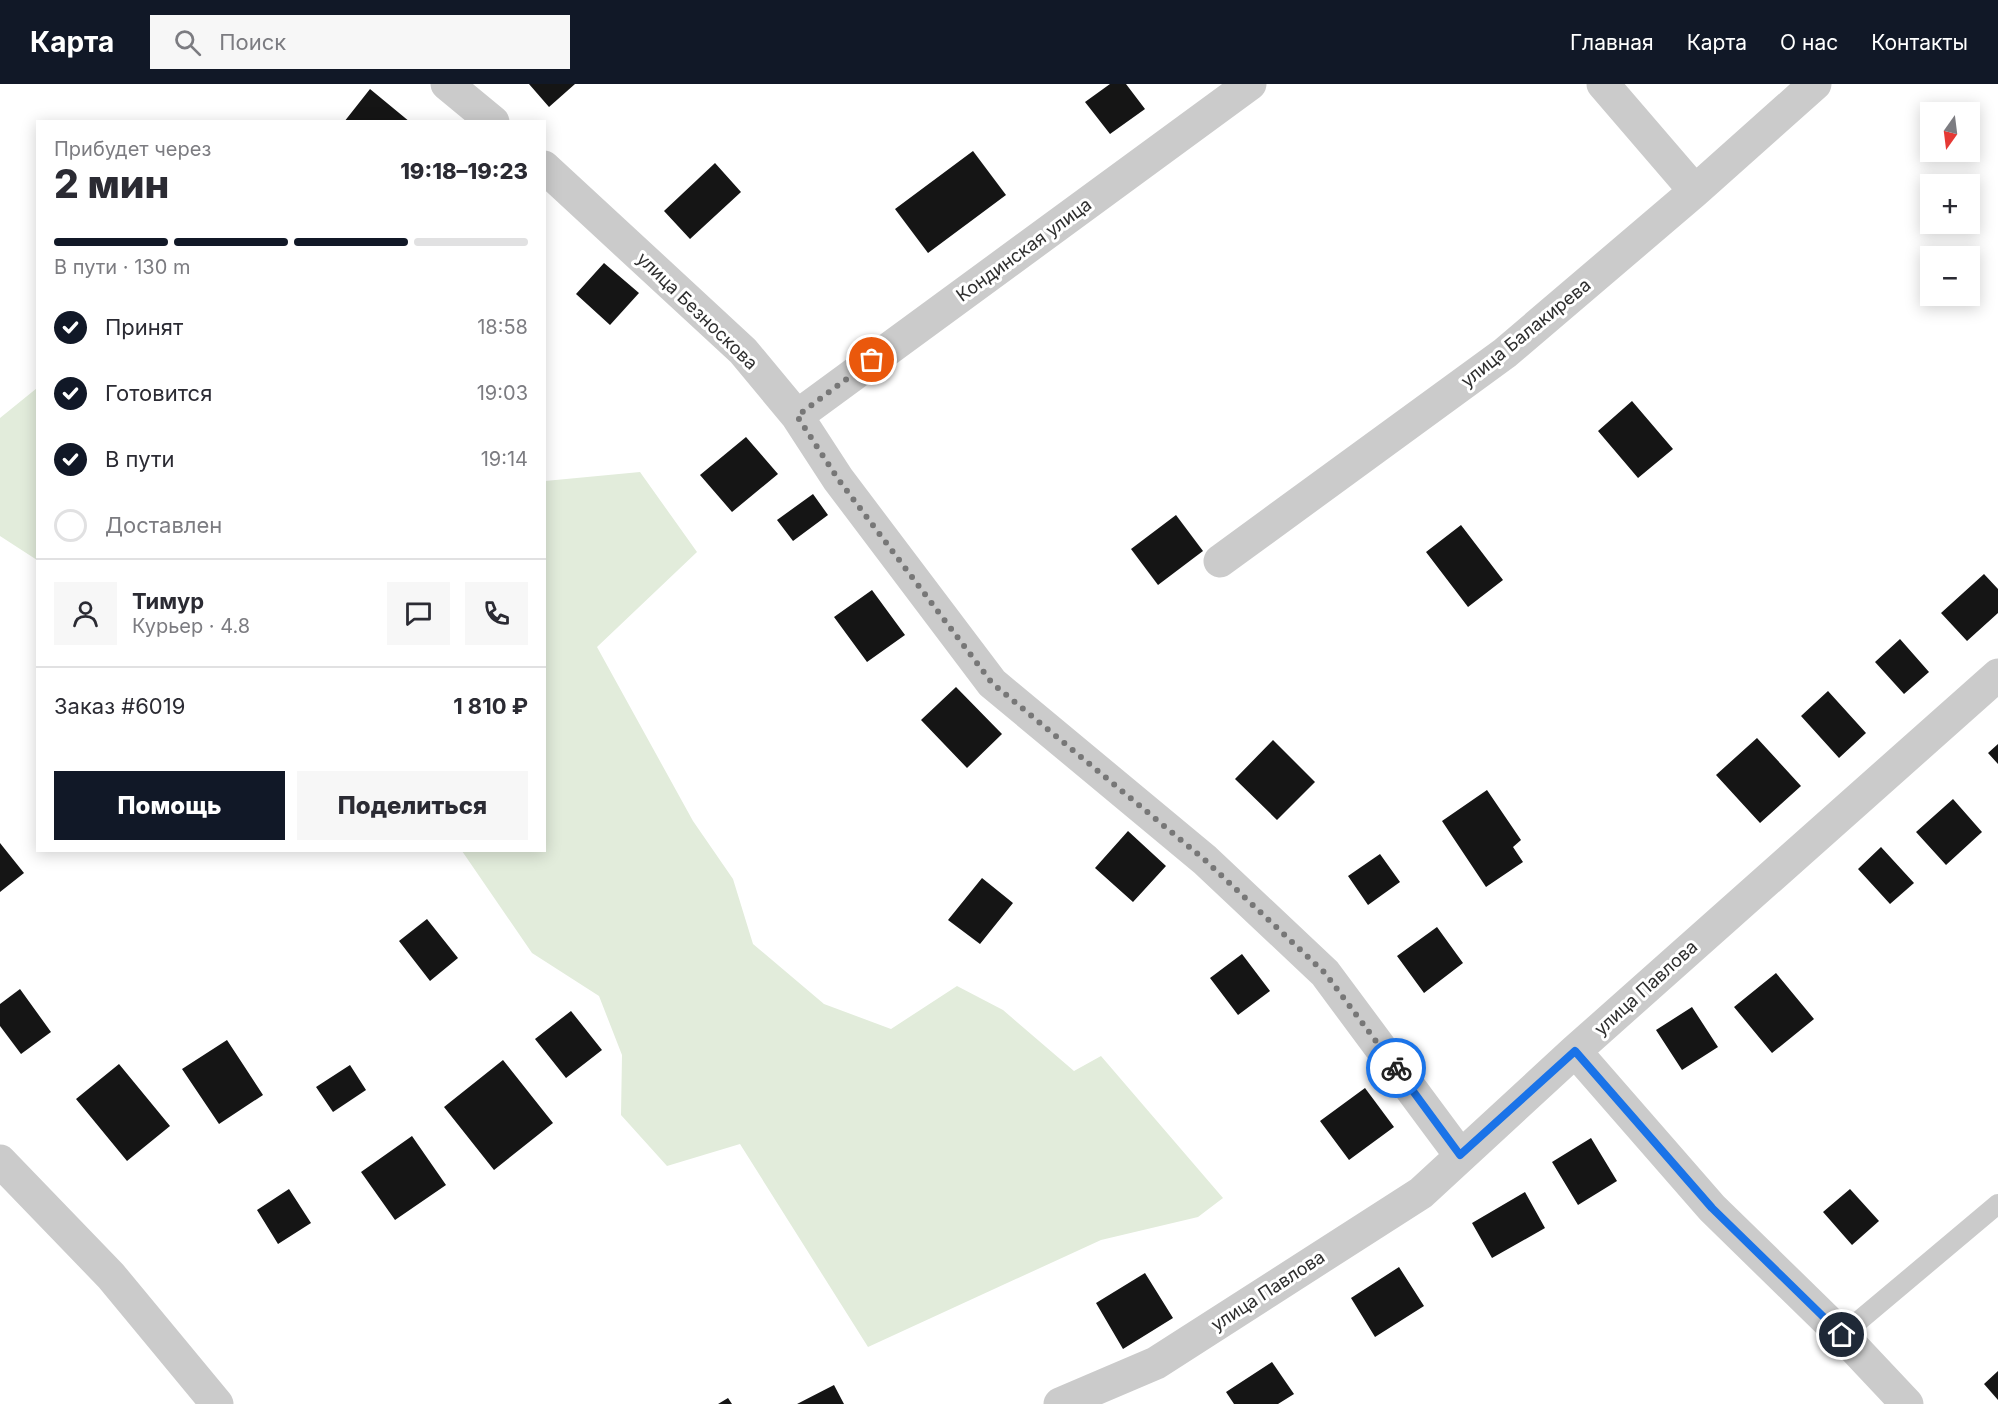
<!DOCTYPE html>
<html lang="ru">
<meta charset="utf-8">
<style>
:root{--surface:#fff;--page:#f7f7f7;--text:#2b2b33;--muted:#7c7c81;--line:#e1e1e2;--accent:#111827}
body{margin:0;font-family:Inter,sans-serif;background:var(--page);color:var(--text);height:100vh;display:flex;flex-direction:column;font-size:22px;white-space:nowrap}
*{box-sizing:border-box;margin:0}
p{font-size:20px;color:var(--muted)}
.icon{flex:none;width:33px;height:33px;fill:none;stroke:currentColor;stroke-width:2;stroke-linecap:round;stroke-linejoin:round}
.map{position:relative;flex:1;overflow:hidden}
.sheet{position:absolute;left:36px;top:36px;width:510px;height:732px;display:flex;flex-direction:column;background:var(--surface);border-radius:0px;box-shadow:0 3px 15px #0003}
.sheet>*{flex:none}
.needle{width:39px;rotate:194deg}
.tools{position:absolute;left:1920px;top:18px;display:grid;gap:12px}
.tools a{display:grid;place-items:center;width:60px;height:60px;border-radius:0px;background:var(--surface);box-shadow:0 3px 15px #0003;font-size:30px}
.pin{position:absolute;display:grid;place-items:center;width:51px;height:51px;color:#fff;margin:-26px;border:3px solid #fff;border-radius:50%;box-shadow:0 2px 6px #0007}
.courier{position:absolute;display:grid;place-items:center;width:60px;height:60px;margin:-30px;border:4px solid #1a73e8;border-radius:50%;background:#fff;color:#222;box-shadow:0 2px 8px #0007}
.head em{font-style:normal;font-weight:800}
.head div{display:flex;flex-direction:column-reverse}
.head{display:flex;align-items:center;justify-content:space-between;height:102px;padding:0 18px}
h1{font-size:39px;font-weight:800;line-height:45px}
.bar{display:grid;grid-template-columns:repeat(4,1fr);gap:9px 6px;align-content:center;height:72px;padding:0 18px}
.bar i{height:8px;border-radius:4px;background:var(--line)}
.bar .active{background:var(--accent)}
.bar p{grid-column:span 4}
.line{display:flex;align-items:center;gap:15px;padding:0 18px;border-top:2px solid var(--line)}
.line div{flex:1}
.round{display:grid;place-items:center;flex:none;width:63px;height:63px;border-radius:0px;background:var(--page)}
ol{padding:0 18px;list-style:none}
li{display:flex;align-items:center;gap:18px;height:66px}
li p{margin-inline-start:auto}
li .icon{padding:6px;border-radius:50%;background:var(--accent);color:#fff;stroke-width:4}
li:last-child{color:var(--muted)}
li i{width:33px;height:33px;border:3px solid var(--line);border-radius:50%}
.primary-button{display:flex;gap:12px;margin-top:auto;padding:12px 18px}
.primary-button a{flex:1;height:69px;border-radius:0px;background:var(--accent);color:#fff;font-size:24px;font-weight:800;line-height:69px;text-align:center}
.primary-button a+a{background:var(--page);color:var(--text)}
header{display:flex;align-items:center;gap:36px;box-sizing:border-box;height:84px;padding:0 30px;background:var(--accent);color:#fff}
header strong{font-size:28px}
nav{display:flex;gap:33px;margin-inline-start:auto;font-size:21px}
.search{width:420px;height:54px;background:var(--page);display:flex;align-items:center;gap:15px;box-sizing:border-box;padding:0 21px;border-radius:0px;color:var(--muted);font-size:22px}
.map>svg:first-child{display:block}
.green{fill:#e2ecdb}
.building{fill:#151515}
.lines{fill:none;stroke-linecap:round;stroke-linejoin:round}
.service{stroke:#cbcbcb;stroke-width:20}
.minor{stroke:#cbcbcb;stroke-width:33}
.done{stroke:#777;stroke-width:6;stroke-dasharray:0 10.8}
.route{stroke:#1a73e8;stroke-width:8}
.labels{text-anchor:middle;stroke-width:6;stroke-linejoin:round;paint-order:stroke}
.street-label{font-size:18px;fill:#2e2e2e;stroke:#fff}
</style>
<header>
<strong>Карта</strong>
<div class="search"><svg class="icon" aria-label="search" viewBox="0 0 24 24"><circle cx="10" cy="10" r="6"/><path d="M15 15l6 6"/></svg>Поиск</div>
<nav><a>Главная</a><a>Карта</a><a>О нас</a><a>Контакты</a></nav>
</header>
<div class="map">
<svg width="1998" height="1320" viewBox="0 0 1998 1320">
<rect width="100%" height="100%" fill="#fff"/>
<path class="green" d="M37 304V476L0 452V334Z
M640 388 697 468 597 563 693 737 733 795 753 860 824 920 891 945 957 902 1003 926 1074 987 1101 972 1223 1114 1198 1133 1101 1156 868 1263 740 1060 667 1082 621 1031 622 971 599 912 532 869 462 767 544 766 545 397Z"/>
<path class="building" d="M529 0H575L549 23Z
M1110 0H1126L1145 25 1110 50 1085 18Z
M370 5 410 38H344Z
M973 67 1006 111 928 169 895 125Z
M715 79 741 108 690 155 664 127Z
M604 179 639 209 610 241 576 210Z
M1632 317 1673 365 1638 394 1598 347Z
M746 353 778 390 732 428 700 391Z
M813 410 828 431 793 457 777 436Z
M1176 431 1203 467 1158 501 1131 465Z
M1461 441 1503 496 1468 523 1426 468Z
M1984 490 1998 505V529L1967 557 1941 529Z
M872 506 905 551 867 578 834 533Z
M1900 555 1929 588 1904 610 1875 578Z
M956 603 1002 650 967 684 921 636Z
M1828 607 1866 649 1839 674 1801 632Z
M1757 654 1801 702 1760 739 1716 691Z
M1273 656 1315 698 1277 736 1235 695Z
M1998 660V680L1988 669Z
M1487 706 1521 756 1513 763 1523 778 1486 803 1442 737Z
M1953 715 1982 748 1946 781 1916 748Z
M1128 747 1166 782 1133 818 1095 784Z
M0 759 24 789 0 808Z
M1881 763 1914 799 1890 820 1858 785Z
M1380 770 1400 798 1368 821 1348 792Z
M982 794 1013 819 980 860 948 836Z
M427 835 458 874 430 897 399 857Z
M1437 843 1463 879 1424 909 1397 872Z
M1242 870 1270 907 1238 931 1210 894Z
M1776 889 1814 935 1772 969 1734 923Z
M20 905 51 948 21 970 0 942V920Z
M1692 923 1718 963 1682 986 1656 946Z
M571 927 602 966 566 994 535 955Z
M227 956 263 1011 219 1040 182 985Z
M503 976 553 1039 494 1086 444 1023Z
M119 980 170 1042 127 1077 76 1015Z
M350 981 366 1006 333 1028 316 1003Z
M1365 1004 1394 1043 1349 1076 1320 1037Z
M412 1052 446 1101 395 1136 361 1088Z
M1591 1054 1617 1097 1578 1121 1552 1078Z
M289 1105 311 1139 278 1160 257 1126Z
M1850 1105 1879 1137 1852 1161 1823 1128Z
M1525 1108 1545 1144 1492 1174 1472 1139Z
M1399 1183 1424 1222 1375 1253 1351 1214Z
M1145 1189 1173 1234 1123 1265 1096 1219Z
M1272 1278 1294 1310 1278 1320H1234L1226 1308Z
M1998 1287V1316L1984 1300Z
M834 1301 844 1320H797Z
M728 1314 732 1320H718Z"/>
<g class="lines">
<path class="service" d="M1842 1251 1998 1120"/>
<path class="minor" d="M447 0 493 38
M1603 0 1695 107
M544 83 743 267 797 332 838 395 992 599 1205 776 1325 889 1460 1071
M797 332 1250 0
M1220 477 1505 269 1695 107 1815 0
M1575 967 1712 1124 1842 1251 1907 1320
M0 1077 111 1192 217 1320
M1060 1320 1156 1279 1421 1109 1575 967 1998 591"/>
</g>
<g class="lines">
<path class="done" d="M872 276 797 332 838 395 992 599 1205 776 1325 889 1396 984"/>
<path class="route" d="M1396 984 1460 1071 1575 967 1712 1124 1842 1251"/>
</g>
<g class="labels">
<g class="street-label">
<text transform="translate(1024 166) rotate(-36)" y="6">Кондинская улица</text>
<text transform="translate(697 227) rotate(44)" y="6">улица Безноскова</text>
<text transform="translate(1526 249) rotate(-39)" y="6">улица Балакирева</text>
<text transform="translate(1646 904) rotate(-42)" y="6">улица Павлова</text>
<text transform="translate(1268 1207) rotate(-33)" y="6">улица Павлова</text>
</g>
</g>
</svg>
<div class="tools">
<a><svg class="needle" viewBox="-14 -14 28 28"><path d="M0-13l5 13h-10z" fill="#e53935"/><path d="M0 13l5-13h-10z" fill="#7c7c81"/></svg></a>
<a>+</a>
<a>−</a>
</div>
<div class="pin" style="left:872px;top:276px;background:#ea580c"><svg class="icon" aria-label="bag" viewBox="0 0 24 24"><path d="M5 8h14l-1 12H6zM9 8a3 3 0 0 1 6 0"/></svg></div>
<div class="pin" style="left:1842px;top:1251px;background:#1f2937"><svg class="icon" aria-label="home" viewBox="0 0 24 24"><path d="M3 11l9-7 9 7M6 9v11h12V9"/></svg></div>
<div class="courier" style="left:1396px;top:984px"><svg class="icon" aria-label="bike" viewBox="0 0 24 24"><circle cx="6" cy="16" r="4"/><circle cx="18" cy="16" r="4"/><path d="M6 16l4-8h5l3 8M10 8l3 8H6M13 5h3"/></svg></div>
<section class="sheet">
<div class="head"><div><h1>2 мин</h1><p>Прибудет через</p></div><em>19:18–19:23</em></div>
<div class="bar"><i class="active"></i><i class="active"></i><i class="active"></i><i></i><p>В пути · 130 m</p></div>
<ol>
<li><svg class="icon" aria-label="check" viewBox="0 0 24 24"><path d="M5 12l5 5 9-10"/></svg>Принят<p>18:58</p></li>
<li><svg class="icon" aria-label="check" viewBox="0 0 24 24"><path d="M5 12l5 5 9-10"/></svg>Готовится<p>19:03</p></li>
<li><svg class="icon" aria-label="check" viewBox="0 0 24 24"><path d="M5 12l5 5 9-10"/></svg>В пути<p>19:14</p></li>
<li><i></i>Доставлен</li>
</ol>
<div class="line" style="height:108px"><a class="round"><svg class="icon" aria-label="person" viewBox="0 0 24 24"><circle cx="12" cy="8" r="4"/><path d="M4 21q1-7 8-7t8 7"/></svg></a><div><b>Тимур</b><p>Курьер · 4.8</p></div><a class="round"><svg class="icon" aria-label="chat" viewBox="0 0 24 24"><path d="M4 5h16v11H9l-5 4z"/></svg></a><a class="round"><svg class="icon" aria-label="phone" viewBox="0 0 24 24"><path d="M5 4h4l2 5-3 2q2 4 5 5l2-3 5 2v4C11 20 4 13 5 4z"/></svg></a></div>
<div class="line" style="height:78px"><div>Заказ #6019</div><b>1 810 ₽</b></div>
<div class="primary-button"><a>Помощь</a><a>Поделиться</a></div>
</section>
</div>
